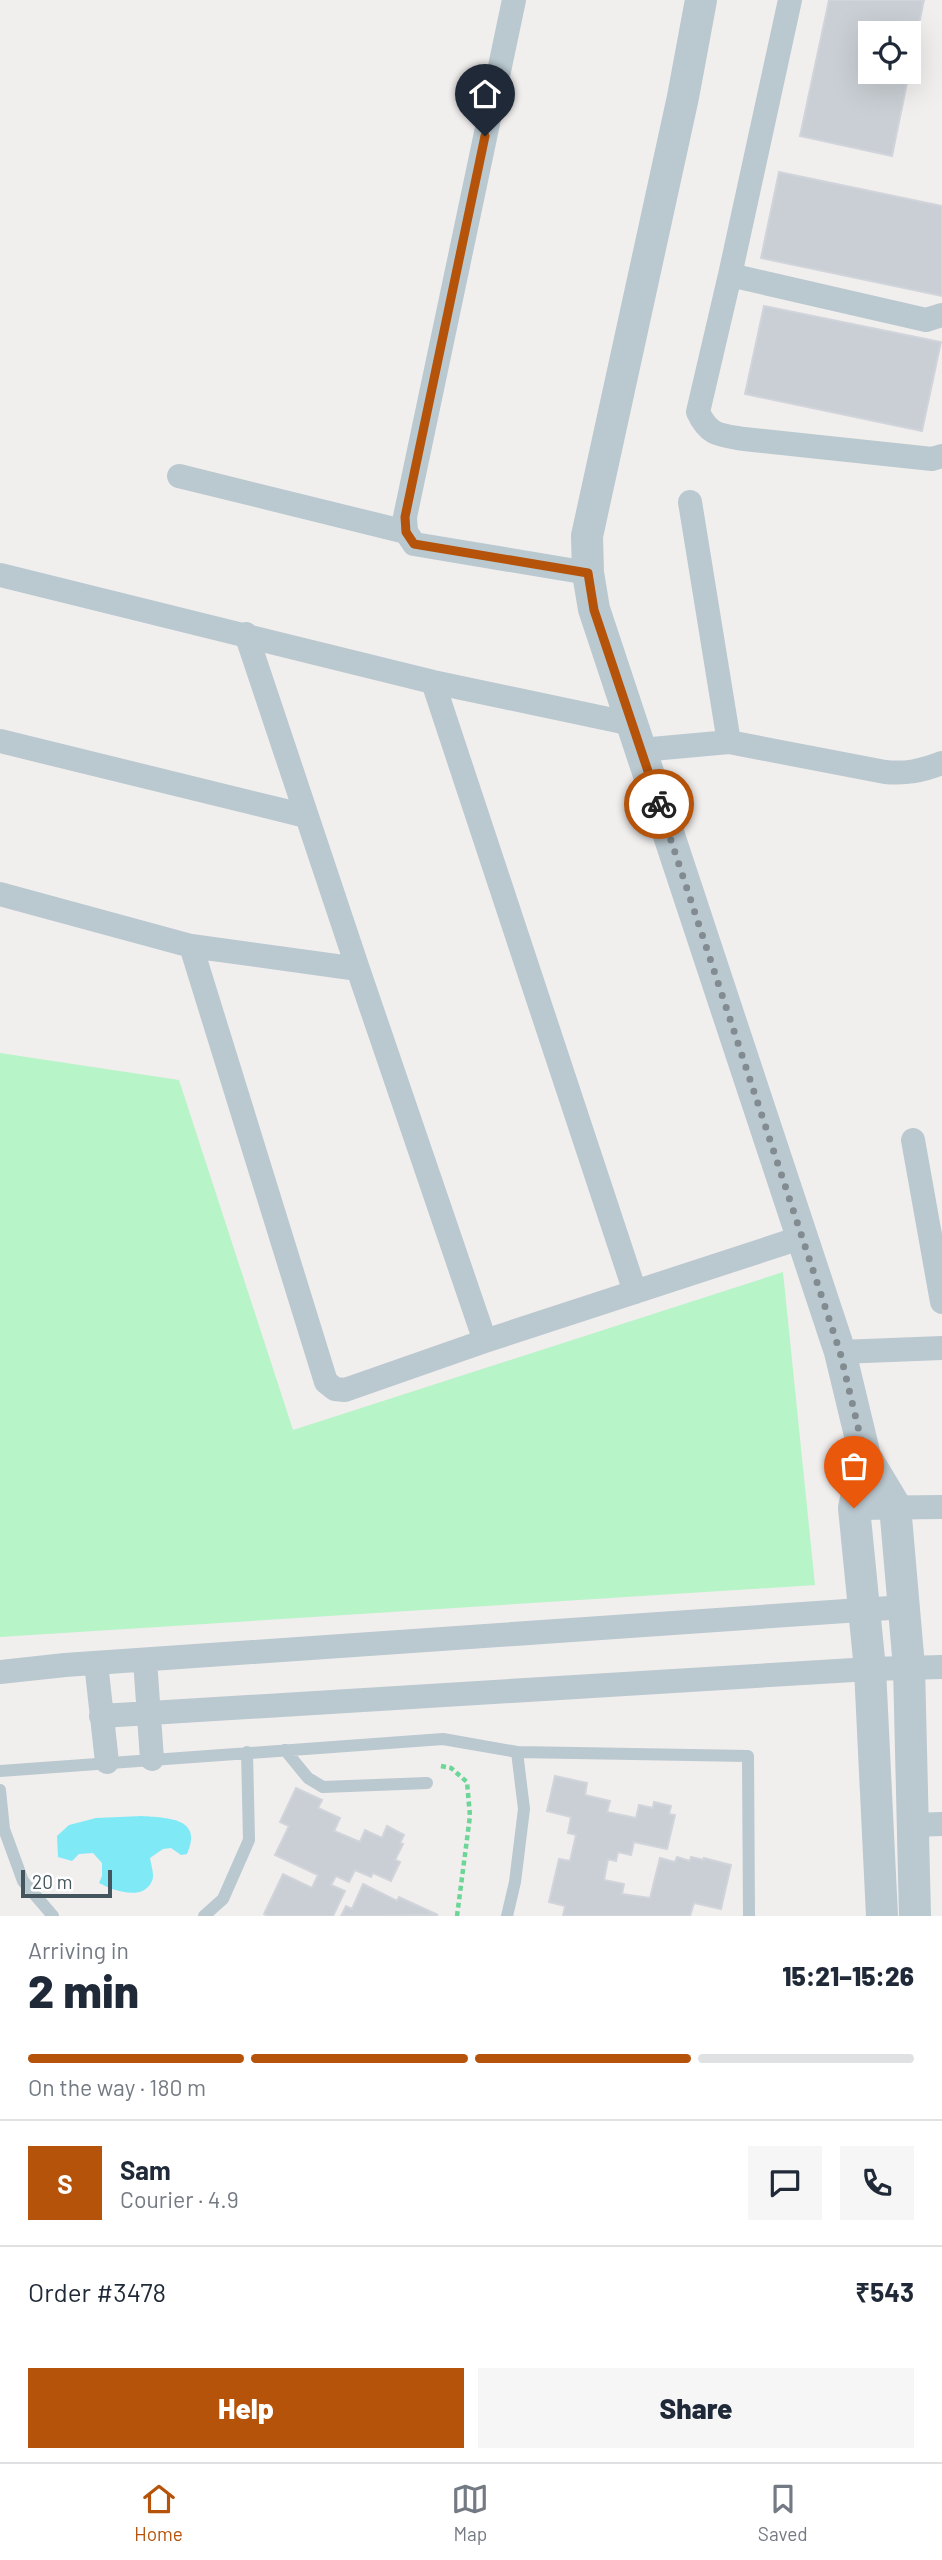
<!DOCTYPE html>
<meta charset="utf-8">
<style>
:root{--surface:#fff;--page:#f6f6f7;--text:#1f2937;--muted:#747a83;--line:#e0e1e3;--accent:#b45309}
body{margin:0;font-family:Barlow,sans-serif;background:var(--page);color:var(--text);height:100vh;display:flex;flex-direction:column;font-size:26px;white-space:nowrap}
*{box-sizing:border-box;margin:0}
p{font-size:23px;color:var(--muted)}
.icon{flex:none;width:38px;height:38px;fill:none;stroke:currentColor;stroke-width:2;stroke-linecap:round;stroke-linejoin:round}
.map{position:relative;height:1916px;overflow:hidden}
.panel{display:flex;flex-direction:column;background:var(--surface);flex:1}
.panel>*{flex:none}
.buttons{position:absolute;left:858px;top:21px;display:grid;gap:14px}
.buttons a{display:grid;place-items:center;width:63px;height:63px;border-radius:0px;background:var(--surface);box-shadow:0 7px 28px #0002;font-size:35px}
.scale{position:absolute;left:21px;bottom:18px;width:91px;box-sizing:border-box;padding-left:7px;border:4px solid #44555e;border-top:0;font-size:19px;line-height:24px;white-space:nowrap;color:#44555e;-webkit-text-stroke:5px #fff;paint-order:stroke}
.pin{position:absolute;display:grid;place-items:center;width:60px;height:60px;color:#fff;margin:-72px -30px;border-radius:50% 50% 50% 0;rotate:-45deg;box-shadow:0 0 7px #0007}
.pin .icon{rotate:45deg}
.courier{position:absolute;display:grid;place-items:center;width:70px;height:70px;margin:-35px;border:5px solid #b45309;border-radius:50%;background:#fff;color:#222;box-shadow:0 2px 9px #0007}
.summary em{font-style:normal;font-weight:800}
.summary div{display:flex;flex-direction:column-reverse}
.summary{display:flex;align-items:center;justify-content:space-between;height:119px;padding:0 28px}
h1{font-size:46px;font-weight:800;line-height:52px}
.bar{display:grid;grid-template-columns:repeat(4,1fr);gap:10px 7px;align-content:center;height:84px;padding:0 28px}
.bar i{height:9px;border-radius:5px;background:var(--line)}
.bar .current{background:var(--accent)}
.bar p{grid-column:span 4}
.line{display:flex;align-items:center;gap:18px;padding:0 28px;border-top:2px solid var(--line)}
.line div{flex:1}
.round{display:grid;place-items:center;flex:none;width:74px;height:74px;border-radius:0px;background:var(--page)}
.primary-button{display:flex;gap:14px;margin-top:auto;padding:14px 28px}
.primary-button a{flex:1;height:80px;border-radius:0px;background:var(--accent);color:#fff;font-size:28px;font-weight:800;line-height:80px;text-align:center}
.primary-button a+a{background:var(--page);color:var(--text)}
.tabs{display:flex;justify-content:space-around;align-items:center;height:98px;border-top:2px solid var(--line);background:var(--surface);font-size:19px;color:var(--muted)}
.tabs a{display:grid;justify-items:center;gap:4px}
.tabs .current{color:var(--accent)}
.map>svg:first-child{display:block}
.green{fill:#b7f4c8}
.water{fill:#7feaf6}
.building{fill:#c9cfd4;stroke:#d1d5db;stroke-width:2;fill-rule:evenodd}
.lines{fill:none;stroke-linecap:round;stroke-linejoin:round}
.path{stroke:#6bd696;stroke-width:4.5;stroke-dasharray:5 3.5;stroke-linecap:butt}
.service{stroke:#bac8cf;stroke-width:12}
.minor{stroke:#bac8cf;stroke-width:24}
.tertiary{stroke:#bac8cf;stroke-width:32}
.done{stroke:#818b90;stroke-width:7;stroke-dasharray:0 12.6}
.route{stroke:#b45309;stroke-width:9}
</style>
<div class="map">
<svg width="942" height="1916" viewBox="0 0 942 1916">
<rect width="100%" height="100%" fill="#f1eeee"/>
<path class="green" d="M0 1053 179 1080 293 1430 783 1272 815 1585 0 1637Z"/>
<path class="water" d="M142 1816C166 1818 204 1817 187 1854L181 1855 171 1848 163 1849 150 1858C151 1865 155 1876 152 1881 143 1902 112 1890 99 1883L102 1876V1863L93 1853 79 1854 72 1861 58 1857 57 1836 69 1825 96 1818Z"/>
<path class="building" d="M829 0H924L892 156 800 136ZM870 33H908V72H870Z
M779 172 942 206V296L761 258Z
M764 306 941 342 922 431 745 394Z
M555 1776 587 1783 585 1795 610 1801 607 1812 636 1818 639 1805 653 1808 654 1802 671 1806 669 1814 675 1815 667 1849 634 1842 631 1855 618 1852 616 1861 608 1859 604 1880 624 1884 622 1894 650 1898 660 1858 675 1862 677 1857 690 1861 691 1857 704 1860V1858L731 1865 721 1909 694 1903 690 1916H563L565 1906 549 1902 559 1859 570 1861 576 1835 568 1833 571 1817 547 1811Z
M296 1788 322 1800 318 1808 340 1818 334 1831 360 1842 365 1830 382 1838 387 1826 404 1835 400 1843 403 1844 395 1860 400 1862 391 1881 373 1873 371 1877 355 1870 349 1882 336 1876 331 1885 345 1891 333 1916H268L264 1914 283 1874 312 1888 318 1875 275 1855 289 1826 280 1822Z
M363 1884 397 1901 399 1897 438 1915 341 1916 346 1906 352 1909Z"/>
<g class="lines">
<path class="path" d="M441 1766 451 1768 467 1782 470 1816 457 1916"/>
<path class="service" d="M285 1750 308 1778 323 1787 427 1783
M517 1752 748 1756 749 1916
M0 1771 443 1739 517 1752 524 1809 515 1882 507 1916
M0 1790 4 1829 23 1881 53 1916
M204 1916 223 1899 249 1840 247 1752"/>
<path class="minor" d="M514 0 405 517 406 532 414 544 588 573
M790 0 730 275 926 320 942 315
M730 275 698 412C709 436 720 435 744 439L932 459 942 456
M179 476 406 532
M690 502 729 742
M0 575 433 682 632 724
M246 634 358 969 485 1341
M433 682 635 1292
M0 741 306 816
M641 750 729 742 885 772C906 774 922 771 942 763
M0 894 191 946 358 969
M191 946 326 1382 335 1389 345 1390 485 1341 803 1237
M913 1140 942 1302
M840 1352 942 1348
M854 1508 942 1507
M145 1660 152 1759
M96 1663 107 1762
M0 1672 65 1665 904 1607
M101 1716 870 1669 942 1667
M913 1825 942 1824"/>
<path class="tertiary" d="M701 0 683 97 587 536 588 573 594 609 840 1352 865 1456 895 1506 909 1667 915 1916
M865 1456 854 1508 870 1669 882 1916"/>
</g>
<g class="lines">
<path class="done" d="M659 804 840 1352 865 1456 854 1508"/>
<path class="route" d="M485 136 405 517 406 532 414 544 588 573 594 610 659 804"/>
</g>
</svg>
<div class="buttons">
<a><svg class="icon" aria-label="locate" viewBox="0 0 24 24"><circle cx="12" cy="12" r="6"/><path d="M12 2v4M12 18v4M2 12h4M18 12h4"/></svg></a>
</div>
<div class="scale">20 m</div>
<div class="pin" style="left:854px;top:1508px;background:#ea580c"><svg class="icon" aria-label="bag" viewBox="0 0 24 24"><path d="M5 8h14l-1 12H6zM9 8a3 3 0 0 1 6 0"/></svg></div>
<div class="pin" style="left:485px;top:136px;background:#1f2937"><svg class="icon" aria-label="home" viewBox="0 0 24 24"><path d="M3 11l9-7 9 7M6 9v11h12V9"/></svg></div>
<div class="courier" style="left:659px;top:804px"><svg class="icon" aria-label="bike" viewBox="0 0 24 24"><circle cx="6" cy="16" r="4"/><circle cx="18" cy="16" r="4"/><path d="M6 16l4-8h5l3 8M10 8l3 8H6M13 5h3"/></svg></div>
</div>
<section class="panel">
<div class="summary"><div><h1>2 min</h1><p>Arriving in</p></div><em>15:21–15:26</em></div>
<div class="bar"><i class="current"></i><i class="current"></i><i class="current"></i><i></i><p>On the way · 180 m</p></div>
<div class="line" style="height:126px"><b class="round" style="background:var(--accent);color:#fff">S</b><div><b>Sam</b><p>Courier · 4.9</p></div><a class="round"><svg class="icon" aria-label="chat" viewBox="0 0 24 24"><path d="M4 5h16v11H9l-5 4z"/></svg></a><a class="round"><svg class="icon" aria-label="phone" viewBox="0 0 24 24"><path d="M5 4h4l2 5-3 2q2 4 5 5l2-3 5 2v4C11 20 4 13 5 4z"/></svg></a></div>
<div class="line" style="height:91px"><div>Order #3478</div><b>₹543</b></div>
<div class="primary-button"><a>Help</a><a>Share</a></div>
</section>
<nav class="tabs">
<a class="current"><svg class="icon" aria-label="home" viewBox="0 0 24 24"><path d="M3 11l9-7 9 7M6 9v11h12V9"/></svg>Home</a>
<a><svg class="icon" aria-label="map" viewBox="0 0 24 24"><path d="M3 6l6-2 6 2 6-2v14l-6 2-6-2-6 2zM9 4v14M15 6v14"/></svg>Map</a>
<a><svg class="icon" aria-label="saved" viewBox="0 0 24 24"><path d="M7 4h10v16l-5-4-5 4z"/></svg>Saved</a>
</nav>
